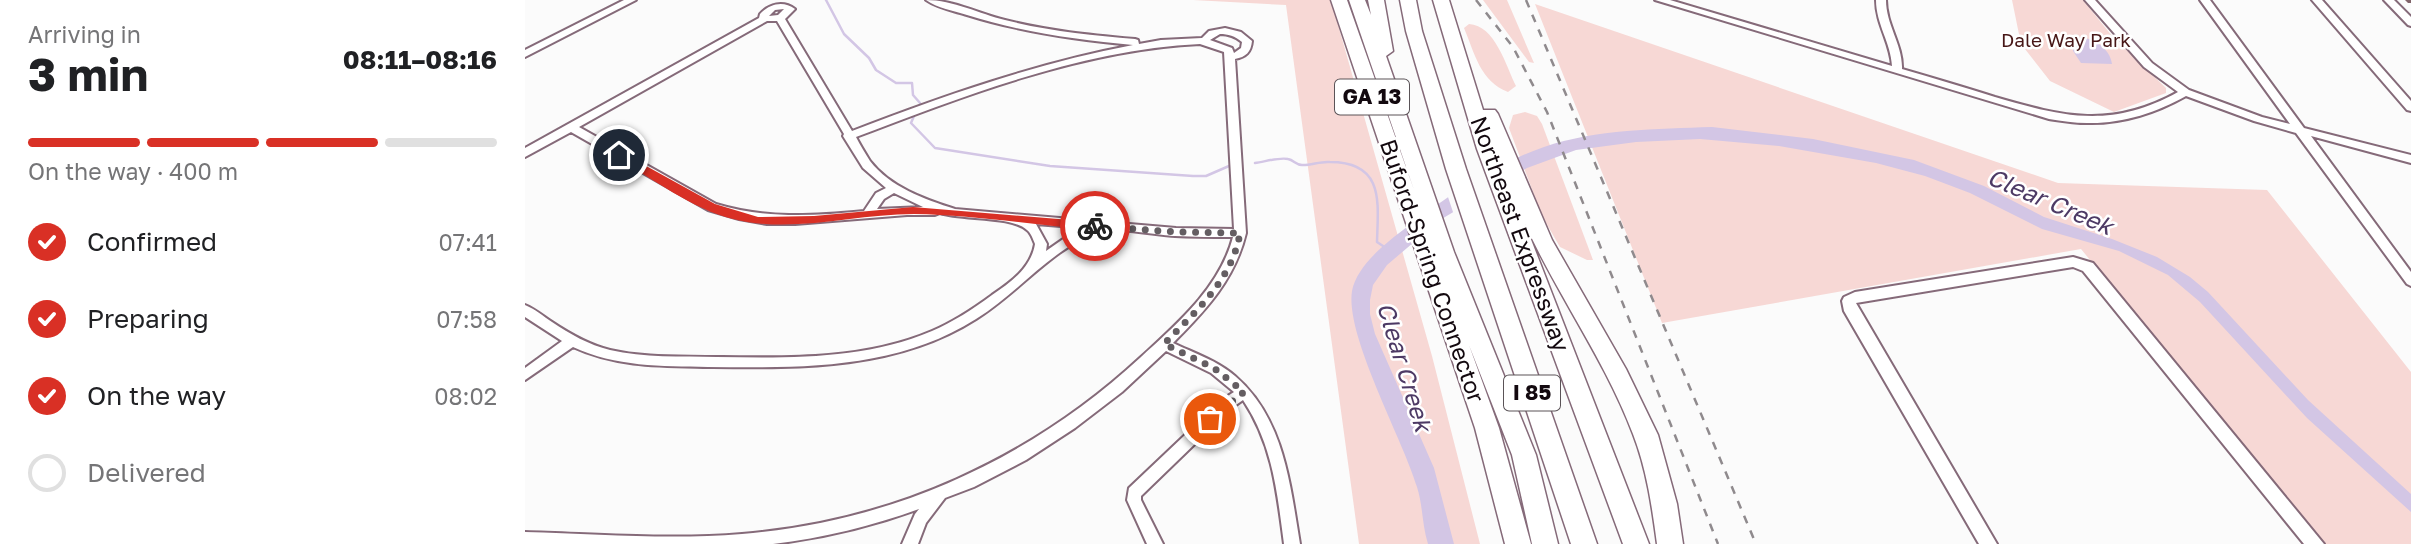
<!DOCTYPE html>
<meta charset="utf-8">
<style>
:root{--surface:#fff;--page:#f2f2f2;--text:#202124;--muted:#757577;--line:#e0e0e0;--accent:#d93025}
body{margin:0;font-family:"Golos Text",sans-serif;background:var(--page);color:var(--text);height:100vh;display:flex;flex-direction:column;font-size:26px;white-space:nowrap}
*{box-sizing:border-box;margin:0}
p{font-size:23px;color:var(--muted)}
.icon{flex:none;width:38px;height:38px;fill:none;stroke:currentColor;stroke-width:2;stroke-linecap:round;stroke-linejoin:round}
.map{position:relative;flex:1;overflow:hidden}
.sheet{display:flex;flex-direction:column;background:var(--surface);width:525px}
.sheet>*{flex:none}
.pin{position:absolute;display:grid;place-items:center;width:60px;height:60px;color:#fff;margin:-30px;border:4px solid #fff;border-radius:50%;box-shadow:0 2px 7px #0007}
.courier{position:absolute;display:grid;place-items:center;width:70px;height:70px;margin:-35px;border:5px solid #d93025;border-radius:50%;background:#fff;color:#222;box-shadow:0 2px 9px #0007}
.head em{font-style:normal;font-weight:700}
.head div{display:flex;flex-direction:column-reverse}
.head{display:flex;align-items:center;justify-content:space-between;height:119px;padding:0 28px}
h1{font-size:46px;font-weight:700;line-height:52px}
.bar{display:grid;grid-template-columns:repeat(4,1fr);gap:10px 7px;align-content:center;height:84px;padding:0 28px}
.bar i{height:9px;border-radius:5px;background:var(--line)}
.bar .on{background:var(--accent)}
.bar p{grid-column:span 4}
ol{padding:0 28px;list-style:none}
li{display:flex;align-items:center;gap:21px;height:77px}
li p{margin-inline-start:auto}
li .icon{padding:7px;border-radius:50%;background:var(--accent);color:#fff;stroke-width:4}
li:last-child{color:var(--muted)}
li i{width:38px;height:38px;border:4px solid var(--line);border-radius:50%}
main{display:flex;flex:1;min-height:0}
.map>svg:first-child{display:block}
.green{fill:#f7d8d5}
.water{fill:#d3c6e5}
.pier{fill:#fbfbfb}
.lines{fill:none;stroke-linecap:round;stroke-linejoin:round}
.stream{stroke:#d3c6e5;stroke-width:2.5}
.minor-casing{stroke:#856a79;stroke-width:4}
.tertiary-casing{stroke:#856a79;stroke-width:4}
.motorway-casing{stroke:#856a79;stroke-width:3}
.minor{fill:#fff;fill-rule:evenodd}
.tertiary{fill:#fff;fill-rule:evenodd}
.motorway{fill:#fff;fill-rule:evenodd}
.rail{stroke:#8f8a8d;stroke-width:2.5;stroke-dasharray:8 8;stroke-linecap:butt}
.wall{fill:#81646a}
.route{fill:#d93025}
.done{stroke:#645e62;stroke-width:7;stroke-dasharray:0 12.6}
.labels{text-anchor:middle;stroke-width:5;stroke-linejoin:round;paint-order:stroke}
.far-park-label{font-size:19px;fill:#471717;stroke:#fff}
.shield{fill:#fff;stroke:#5a5357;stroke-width:2}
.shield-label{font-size:21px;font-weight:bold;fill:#13090f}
.street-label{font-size:23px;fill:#13090f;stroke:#fff}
.water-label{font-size:24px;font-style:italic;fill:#4d3a65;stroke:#fff}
</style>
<main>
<section class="sheet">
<div class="head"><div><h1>3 min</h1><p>Arriving in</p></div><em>08:11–08:16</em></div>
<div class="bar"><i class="on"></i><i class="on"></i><i class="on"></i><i></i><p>On the way · 400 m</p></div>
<ol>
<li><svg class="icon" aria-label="check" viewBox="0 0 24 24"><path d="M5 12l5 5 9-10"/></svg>Confirmed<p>07:41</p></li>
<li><svg class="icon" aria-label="check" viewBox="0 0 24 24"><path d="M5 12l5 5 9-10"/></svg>Preparing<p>07:58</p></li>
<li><svg class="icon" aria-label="check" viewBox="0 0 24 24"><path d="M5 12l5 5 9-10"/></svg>On the way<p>08:02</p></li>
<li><i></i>Delivered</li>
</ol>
</section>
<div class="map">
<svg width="1886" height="544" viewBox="0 0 1886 544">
<rect width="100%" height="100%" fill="#fbfbfb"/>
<path class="green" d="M668 0H806L907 356 955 544H834L761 5Z
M958 0H982L1009 63 1004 62Z
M1487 0H1558L1587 36 1641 88V93L1589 112 1525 81 1496 44Z
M1010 4 1533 183 1742 190 1886 372V544H1798L1556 249 1137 323Z
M944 24C970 25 981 66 991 86L983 92C955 81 950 54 939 28Z
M1000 112 1012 116 1017 124 1068 260H1062L1035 247 1017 216 984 128 988 115Z"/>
<path class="water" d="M1551 37C1568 37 1585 48 1587 64L1556 63 1548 51 1547 40Z
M1187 127 1288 139 1389 160 1459 186 1519 217 1587 239 1632 257 1665 277 1683 292 1783 400 1886 494V512L1782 418 1675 302 1643 275 1594 251 1517 229 1445 193 1400 176 1351 163 1254 146 1175 139 1111 142 1051 150 1002 168 915 220 862 265 848 285 845 300V314L850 334 909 468 929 544H903C897 525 898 506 892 487 878 439 820 336 827 291 832 265 862 242 882 227 923 196 969 164 1019 147 1071 129 1132 129 1187 127Z"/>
<path class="pier" d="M990 155 982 183 929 215 922 194Z"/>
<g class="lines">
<path class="stream" d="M301 0 319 34 344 58 351 70 371 83H387L388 95 395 103
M389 116 386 123 410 148 525 166 668 176H681L704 166
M730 163C739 162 754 157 763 159 769 160 772 166 778 165 787 165 796 161 805 162 860 162 853 203 852 242L861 248"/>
<g class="minor-casing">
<path id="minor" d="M99 0H111L0 57V50Z
M401 0C428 0 455 14 480 20 523 31 566 35 610 39L613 40 614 44 636 40 677 38 684 31 700 28 716 32 727 41C726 52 721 57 710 59L721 233C710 279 681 310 648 343 669 353 693 361 710 376 759 418 765 484 775 544H759C752 492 748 445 718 400L708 407 616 496V500L638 544H622L602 500 604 488 698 399 709 392 686 373 641 351 597 392 550 428 501 460 449 487 420 498 401 523 393 544H377L390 514 394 509C347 526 298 538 248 544H0V532C72 534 145 540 217 534 367 522 506 459 616 357 653 323 695 287 708 237 689 237 669 237 650 236 632 235 589 227 576 231 526 248 495 292 451 319 371 370 275 368 183 367 136 366 91 367 48 347L0 380V368L37 341 0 317V305C10 309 18 316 27 322 45 334 64 345 85 350 119 358 156 356 191 357 263 358 339 360 407 331 428 322 448 309 467 295 486 282 506 268 510 244 508 239 506 233 502 230 487 216 437 220 415 213L410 215H382L270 224H242L214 219 183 210 46 132 0 157V148L234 18 235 14C244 4 258 0 270 9L260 19 327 131C418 96 512 63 608 45 552 40 496 32 442 15 429 11 412 8 401 0ZM259 9 253 15 244 16 250 10ZM242 21H252L319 134 318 136 338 168 361 188 351 193 339 211C288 216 240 219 191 204L54 127ZM695 34C703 34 710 36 717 42L716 48 709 53 707 48 685 40ZM675 44 699 52 709 229 651 228 430 209C399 199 365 187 345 161 340 153 335 145 331 137 438 96 560 49 675 44ZM369 193 398 207 352 209 359 199ZM511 224 560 228 544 235 521 251 522 244Z
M1130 0H1145L1367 66C1366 43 1351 24 1351 0H1361C1361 25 1378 45 1377 69 1408 78 1439 87 1470 97 1539 117 1586 129 1653 92L1619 67 1560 0H1570L1627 63 1664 90 1737 117 1765 124 1675 0H1685L1779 128 1886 155V163L1786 136 1886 272V286L1882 284 1771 133 1729 121 1661 96C1631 113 1596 124 1562 123 1549 123 1537 121 1524 119Z
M1787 0H1797L1886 101V111L1882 110Z
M1859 0H1869L1886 17V26L1883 25Z"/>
</g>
<g class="tertiary-casing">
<path id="tertiary" d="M1548 257 1568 263 1799 544H1779L1558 271 1548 267 1331 303 1472 544H1454L1319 311 1317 301 1319 297 1330 292Z"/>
</g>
<g class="motorway-casing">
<path id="motorway" d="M806 0H822L889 190 824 0H840L846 15 843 0H859L868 51 861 56 929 252 1011 455 1033 544H1007L987 455 944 345 974 428 1006 544H980L950 428Z
M875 0H891L897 31 941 169 1072 544H1046L921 169 881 31Z
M908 0H924L958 110H970L973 114 1027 240 1101 369 1133 435 1152 504 1158 544H1132C1127 507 1122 470 1108 434 1080 360 1033 296 1000 224L1124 544H1098L952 149Z"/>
</g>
<use href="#minor" class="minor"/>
<use href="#tertiary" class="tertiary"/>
<use href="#motorway" class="motorway"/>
<path class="rail" d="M951 0 988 47 1022 112 1193 544
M1001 0 1231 544"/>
</g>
<path class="wall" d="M1880 0H1886V3H1883Z"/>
<path class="route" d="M94 151 190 204 233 217 289 216 388 207 570 222 575 226 570 230C510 225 449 215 389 214 328 214 268 234 208 219 169 210 125 177 90 157L89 155Z"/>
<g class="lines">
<path class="done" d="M570 226 651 232 715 233C707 280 671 311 639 344L689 368 719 392 685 419"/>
</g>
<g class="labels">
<g class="far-park-label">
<text x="1541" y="47">Dale Way Park</text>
</g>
<g class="shield">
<rect x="810" y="79.5" width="74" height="35" rx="5"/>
<rect x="979" y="375.5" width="56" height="35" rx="5"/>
</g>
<g class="shield-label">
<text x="847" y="104">GA 13</text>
<text x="1007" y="400">I 85</text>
</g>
<g class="street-label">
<text transform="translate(995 234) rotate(70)" y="8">Northeast Expressway</text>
<text transform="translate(907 271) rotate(71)" y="8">Buford-Spring Connector</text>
</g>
<g class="water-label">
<text transform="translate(1525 202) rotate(23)" y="8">Clear Creek</text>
<text transform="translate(879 367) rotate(73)" y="8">Clear Creek</text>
</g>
</g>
</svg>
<div class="pin" style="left:685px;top:419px;background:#ea580c"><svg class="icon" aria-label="bag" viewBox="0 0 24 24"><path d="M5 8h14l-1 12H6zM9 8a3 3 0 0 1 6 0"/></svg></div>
<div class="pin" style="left:94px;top:155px;background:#1f2937"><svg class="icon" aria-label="home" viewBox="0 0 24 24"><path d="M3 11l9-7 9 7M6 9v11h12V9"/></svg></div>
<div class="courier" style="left:570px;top:226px"><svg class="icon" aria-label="bike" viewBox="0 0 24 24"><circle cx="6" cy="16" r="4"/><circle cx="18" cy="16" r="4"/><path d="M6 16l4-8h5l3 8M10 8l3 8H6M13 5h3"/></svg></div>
</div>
</main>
